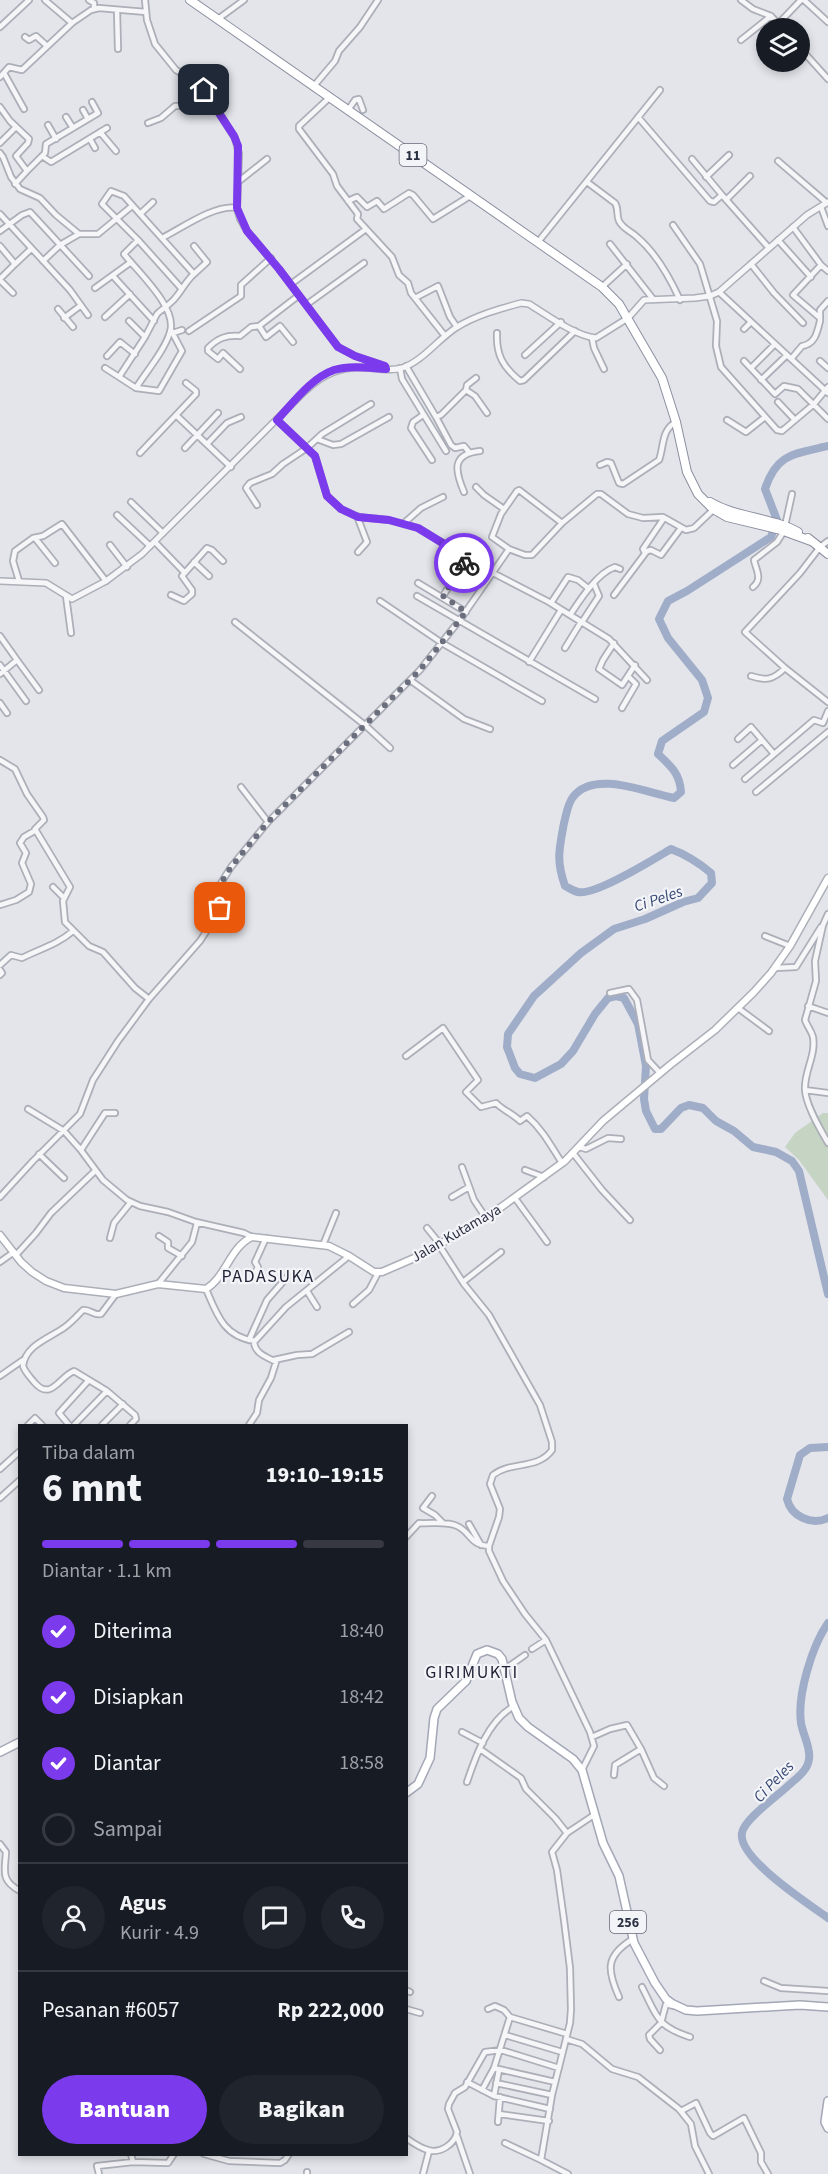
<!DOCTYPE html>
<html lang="id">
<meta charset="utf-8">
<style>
:root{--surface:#171b24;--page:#20242c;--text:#f1f3f6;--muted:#9ea1a6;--line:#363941;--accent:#7c3aed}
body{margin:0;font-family:"Source Sans 3",sans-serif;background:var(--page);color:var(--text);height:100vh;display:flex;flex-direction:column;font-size:22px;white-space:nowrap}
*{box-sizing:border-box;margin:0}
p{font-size:20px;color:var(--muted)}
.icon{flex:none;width:33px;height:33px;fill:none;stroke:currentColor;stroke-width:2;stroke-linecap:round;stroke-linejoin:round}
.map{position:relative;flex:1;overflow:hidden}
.details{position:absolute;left:18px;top:1424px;width:390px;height:732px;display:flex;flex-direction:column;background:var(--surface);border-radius:0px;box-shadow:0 3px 9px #0003}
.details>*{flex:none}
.tools{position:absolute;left:756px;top:18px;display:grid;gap:12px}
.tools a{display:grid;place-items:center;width:54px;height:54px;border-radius:50%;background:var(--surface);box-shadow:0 3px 9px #0003;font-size:30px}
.pin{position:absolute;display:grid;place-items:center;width:51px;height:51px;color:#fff;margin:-26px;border-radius:12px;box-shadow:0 3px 9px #0006}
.courier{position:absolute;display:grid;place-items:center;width:60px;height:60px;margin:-30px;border:4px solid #7c3aed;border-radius:50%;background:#fff;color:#222;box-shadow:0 2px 8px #0007}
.summary em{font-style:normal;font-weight:800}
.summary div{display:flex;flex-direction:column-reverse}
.summary{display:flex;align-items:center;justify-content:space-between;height:102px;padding:0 24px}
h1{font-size:39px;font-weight:800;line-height:45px}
.bar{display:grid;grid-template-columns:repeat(4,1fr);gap:9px 6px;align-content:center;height:72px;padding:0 24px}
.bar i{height:8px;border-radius:4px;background:var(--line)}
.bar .on{background:var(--accent)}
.bar p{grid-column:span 4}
.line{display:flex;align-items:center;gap:15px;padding:0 24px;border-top:2px solid var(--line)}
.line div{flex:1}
.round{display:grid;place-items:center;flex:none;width:63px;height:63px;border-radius:32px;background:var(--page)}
ol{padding:0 24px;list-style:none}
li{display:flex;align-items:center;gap:18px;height:66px}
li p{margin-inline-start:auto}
li .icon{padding:6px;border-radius:50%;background:var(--accent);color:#fff;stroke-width:4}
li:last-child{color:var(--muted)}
li i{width:33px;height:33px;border:3px solid var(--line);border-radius:50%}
.primary-button{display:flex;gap:12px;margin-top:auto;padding:12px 24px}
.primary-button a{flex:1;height:69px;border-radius:36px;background:var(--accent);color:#fff;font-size:24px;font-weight:800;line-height:69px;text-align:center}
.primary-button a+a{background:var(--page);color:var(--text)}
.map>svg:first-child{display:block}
.green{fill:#c6d4c4}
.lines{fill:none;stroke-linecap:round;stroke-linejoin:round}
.river{stroke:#a0adc8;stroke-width:8}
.minor-casing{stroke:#acafb8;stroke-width:8}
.tertiary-casing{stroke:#acafb8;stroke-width:8}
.secondary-casing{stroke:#acafb8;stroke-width:9}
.primary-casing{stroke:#a3a7b6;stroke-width:10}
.trunk-casing{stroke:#8b90a0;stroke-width:10}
.minor{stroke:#f6f6f9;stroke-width:4.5}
.tertiary{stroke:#f6f6f9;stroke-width:5}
.secondary{stroke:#fff;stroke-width:6}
.primary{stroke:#fff;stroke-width:7}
.trunk{stroke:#fff;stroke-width:8}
.done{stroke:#6b6f7d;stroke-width:6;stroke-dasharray:0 10.8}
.route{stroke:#7c3aed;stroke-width:8}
.labels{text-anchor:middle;stroke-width:4.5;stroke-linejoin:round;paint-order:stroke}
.shield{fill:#f3f4f8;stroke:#676b79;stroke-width:1.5}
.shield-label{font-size:14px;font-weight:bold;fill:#2b3042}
.street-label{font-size:15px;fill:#2b3042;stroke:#f3f4f8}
.water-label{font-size:16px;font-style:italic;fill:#374874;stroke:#f3f4f8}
.quarter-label{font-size:18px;letter-spacing:1.5px;fill:#1d2133;stroke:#f3f4f8}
</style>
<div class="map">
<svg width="828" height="2174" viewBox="0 0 828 2174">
<rect width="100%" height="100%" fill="#e3e5ea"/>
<path class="green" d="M823 1113H828V1200L799 1160 785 1147 795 1133Z"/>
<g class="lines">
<path class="river" d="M828 446C796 454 777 452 765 489L777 520 771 537 687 591 668 601 659 619 668 638 702 680 708 698 704 712 662 741 658 754C671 766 680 774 681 792L674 798C647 793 594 769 573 797 568 803 566 815 564 823 559 850 556 860 565 886 569 888 574 891 578 892 595 896 654 859 671 849 687 855 698 862 711 873L712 883 698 898 683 902 645 919 614 929 581 953 534 996 508 1034 507 1047 515 1068 520 1074 535 1078 561 1064 573 1051 595 1014 608 998 616 996 624 998 638 1024 646 1066 644 1099 646 1111 655 1129H661L681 1108 689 1105 703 1108 716 1121 734 1131 753 1147 776 1152 792 1161 799 1171 828 1294
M828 1447 810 1448 800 1455 787 1499C791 1516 811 1526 828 1518
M828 1623C812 1646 797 1695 801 1723 803 1735 811 1748 809 1759 808 1770 797 1778 790 1784 779 1795 744 1819 742 1833 737 1858 809 1904 828 1918"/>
<g class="minor-casing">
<path id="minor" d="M45 0 72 23
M89 0 94 3V9
M145 0 147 20 155 44 176 70 202 86 235 138 239 154 237 208 240 219 247 231 279 269 338 347 355 356 382 365 386 369
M741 0 753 9 771 16 782 28
M804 0 828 22
M117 10 118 49
M218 19 244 0
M778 24 801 0
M0 27 29 0
M25 37 29 40 36 36 46 45
M741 40 771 16
M800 48 828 79
M762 52 766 48
M4 73 24 109
M0 77 9 67 22 70 72 23 91 10 99 8 146 12
M193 79 188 86 193 94
M313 87 335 61 339 51 360 27 378 0
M329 98 299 126V129L333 174 337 186 358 214 357 219 392 257 399 275 408 283 411 293 445 336
M0 107 10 121 29 139 28 143 16 156 27 171 15 184
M83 110 88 119
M348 110 355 100 359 99 363 110
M66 117 73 128
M638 117 710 201 714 202 722 195 769 248
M148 123 161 118 175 106H180L193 94 204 89
M48 125 56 139
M100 132 116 151
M90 139 95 148
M0 143 16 127
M0 153 3 157 11 177 20 189 40 198 56 215 79 234
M42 156 51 162 107 128
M692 159 722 195
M778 161 827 203
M27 171 45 153 46 144 98 113 92 102
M706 177 729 155
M238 182 267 159
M587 182 615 203C619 209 616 215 619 221 623 229 631 231 637 237 656 253 670 278 680 300
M726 200 750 176
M348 201 357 197 367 207 377 201 384 209 409 193 413 195 433 219 470 196
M821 207 828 226
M0 214 70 290 88 315
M140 214 153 202
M673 225 700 264 703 274 717 321 716 346 721 367 777 430 782 431 814 404 828 387
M793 227 821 265 828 271
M0 231 22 215 30 212 89 276
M162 238C182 228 215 204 237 208
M138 240 181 288
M778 240 811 277
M538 242 660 90
M610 244 653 299
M0 246 15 264 31 249
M43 261 60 245 79 234H98L132 206
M751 264 774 293 803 323
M194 274 207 262 194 246
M113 276 154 321
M0 279 15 264
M0 280 13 293
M291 284 366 229
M602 287 627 264
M95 288 131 262
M719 292 828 393
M415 298 438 286 450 317 457 327
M306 305 364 263
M58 309 73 327
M105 317 130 294
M64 318 80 306
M820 318V310L828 301
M129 321 145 337
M259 326 266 337 280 326 293 342
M744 329 751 322
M189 331 241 296V285L271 258
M173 333 182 330
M497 333C496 355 503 367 520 381L524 380 575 331
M592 338 594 348 604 369
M525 355 561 322
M107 356 120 342 135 354
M791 359 802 346C815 344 817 333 820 321V318L793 295 821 265
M744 361 775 394 784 386 798 389 828 419
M820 361 828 368
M406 366 436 417 441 415 466 390 475 396 487 413
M105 368 119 377
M400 368 402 379 446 451
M751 368 775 344
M240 369 223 353 218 359 208 351V348C218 338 226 335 240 336L251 327 259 326 298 296
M761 380 787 355
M136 388C146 372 165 350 170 332 178 308 138 272 124 254L138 240 102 204 111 191 124 196 194 274C186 281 182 290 176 297 171 304 163 308 157 314L145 337 119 377 136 388 159 391 182 351 171 330
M466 390 467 385 476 378
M778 402 794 419
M423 415 413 422 411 428 432 460
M177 416 231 467
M436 417 451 445 455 448 464 446 469 452
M277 420 315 456 327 496 341 509 358 517 389 520 418 528 493 573 549 602 609 639 647 680
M727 420 746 432 765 417
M317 439 333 445 341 444 389 417
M207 444 227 423 241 417
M185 448 218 413
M140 453 196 394V391L186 383
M600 465 607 462 611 463 619 483 623 484 659 460C664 447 661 430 676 422
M476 487 484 495 504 509
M464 492C455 471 451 454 480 451
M131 502 163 533
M257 505 246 488 250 483 272 474 283 464 307 448 322 434 371 404
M117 515 150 546
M357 516 367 542 358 552
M403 524 421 508 443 497
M785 526 792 494
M35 538 55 563
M828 541 820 547 800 573 745 632 785 668 828 702
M155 542 184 572
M110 545 127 567
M509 549 492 537 501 514 517 491 519 490 562 523
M645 553 643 549 664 518
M194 562 209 576
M19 581 13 561 15 551 33 538 43 536 62 524 106 581
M418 583 466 612
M753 587C763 579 756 570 754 560L777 542 784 531
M171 595 184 601 192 594V590L182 576 207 548 212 550 223 561
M614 595 647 551 651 550 661 555 681 528
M66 596 71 633
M417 596 595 699
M443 596 467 558
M380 601 442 643 542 701
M551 603 568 577 578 580 588 588
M570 615C580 600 597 573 615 567L620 569
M235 622 366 726 390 748
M582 622 599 596 594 584
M0 636 17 660
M614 643 603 660 599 669 622 685 635 665
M565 648 581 622
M529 662 561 610
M0 665 26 701
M0 674 17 660 39 690
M751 676C766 681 773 680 785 668
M410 680 464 719 490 729
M0 703 7 713
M622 708 636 684 628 676
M738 739 751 727 774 754
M0 760 15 769 27 794 43 817 44 820 35 829 70 887 63 901 65 922 89 946 103 952 135 988 149 999
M733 765 762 740
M745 779 814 720 823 723 828 711
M241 787 268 822
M756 792 828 732
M53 887 64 898
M0 905 16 900 29 892 31 884 22 863 26 853 20 843 24 837 36 830
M828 914 823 925 815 961 816 981 805 1020C807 1026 811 1030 813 1037 816 1055 805 1070 805 1087 804 1102 820 1129 828 1143
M765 936 790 946
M0 965 11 955 22 958C40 949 58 944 73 931
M775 968 796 967 821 927
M0 970 2 973 0 975
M610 993 629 989 637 1000 648 1060 660 1073
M808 1006 828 1013
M738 1008 769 1031
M406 1056 443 1028 478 1080 466 1092 481 1107 496 1103C504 1111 512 1113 520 1121L527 1116C543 1130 551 1146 562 1163
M805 1090 828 1093
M28 1109 64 1131 80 1149 103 1180 127 1200 140 1206 168 1212 196 1222 244 1233 252 1237
M579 1147 586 1149 608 1138 621 1139
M81 1150 105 1113H115
M573 1153 602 1190 630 1220
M39 1154 64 1178
M462 1167 474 1200 486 1218
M525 1170 544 1177
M0 1197 33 1161 80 1114 93 1080 118 1041 149 999 200 941 215 918 220 908 215 897 216 891 231 867 268 822 420 670 462 617 509 549 525 555H532L562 523 597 494H601L628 514 643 518 663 517 686 530 694 528 715 508
M452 1197 469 1187
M515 1198 547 1242
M427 1228 440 1244
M159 1236 168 1242V1248L182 1256
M110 1238 114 1223 131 1202
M323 1245 336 1213
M439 1245 464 1284 489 1315 540 1405 552 1442V1450C538 1470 510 1461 493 1475L490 1484 500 1509 499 1517 489 1546V1551L503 1581 525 1614 546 1640 590 1732 594 1746 582 1770
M16 1255 36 1233 51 1213 95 1171
M0 1262 14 1252
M256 1277 255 1273 258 1267 255 1262 266 1238
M463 1282 501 1252
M158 1284 192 1242 197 1223
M206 1289C217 1315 224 1337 255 1341L286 1307 349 1256
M307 1291 317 1307
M116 1294 101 1314C94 1316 90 1309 83 1310 77 1316 72 1322 65 1327 50 1338 25 1345 23 1366 25 1372 30 1377 34 1382 51 1402 59 1377 74 1371L107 1391 135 1415 136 1419 130 1425
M353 1304 369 1290 378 1273
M249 1340 267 1300 288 1276
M274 1360 297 1355 312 1354 349 1332
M0 1376 23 1360
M28 1425 35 1418 42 1425
M69 1425 59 1413 89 1380
M74 1425 107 1391
M102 1425 123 1404
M249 1425 257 1413 259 1400 271 1378 276 1362C267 1357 255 1354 254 1342
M0 1469 20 1451
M432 1496 423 1508 435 1515 443 1523
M0 1498 20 1480
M469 1524 481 1545
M406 1537 419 1523C431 1524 447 1521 457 1526 472 1533 469 1545 489 1546
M532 1649 546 1640
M505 1669 525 1655
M462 1732 483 1743
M592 1737 610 1729 627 1725 641 1749 654 1778 664 1786
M480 1749 521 1778 526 1789 555 1818 567 1833
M614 1775 615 1765 641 1749
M467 1782C476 1755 488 1721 514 1706
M0 1844 6 1852C5 1871 0 1880 20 1891
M764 1981 781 1988 828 1991
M642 1987C657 2016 656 2026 690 2037
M406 1990 410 1992
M619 1997C607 1970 605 1956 633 1939
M406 2009 420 2013
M488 2009 495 2006 504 2010 510 2017 567 2034
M510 2017 494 2068 555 2082
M505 2035 562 2052
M566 2039 582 2044 612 2069 638 2077 679 2109 691 2124 695 2146 709 2174
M660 2050 650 2039 649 2035 661 2023 666 2004 673 2006
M467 2082 494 2096 550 2109
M496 2083 552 2095
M482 2090 494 2068
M494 2096 499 2070
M681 2111 696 2103 710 2133 713 2136 744 2118 761 2153V2162L768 2174
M499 2114 549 2121
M498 2122 500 2097
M457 2136 470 2174
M406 2138C413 2143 420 2148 428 2150 440 2154 455 2144 457 2132L448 2109 449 2104 455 2093 465 2087 485 2052 501 2050 559 2068
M505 2143 541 2160
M131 2154 133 2162 168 2163 174 2154
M204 2154 229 2161 280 2163 285 2160 289 2154
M99 2174 97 2166 133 2162
M307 2174V2172
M423 2174 429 2151
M568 2174 541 2160 552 2095 570 2023 571 2009 570 1968 564 1920 557 1870 552 1852 567 1833 594 1815"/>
</g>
<g class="tertiary-casing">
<path id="tertiary" d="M0 581 46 583 72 599 106 581 142 554 304 392C323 374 342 365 370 368 380 369 392 371 402 368 423 361 438 339 457 327 477 315 499 309 521 303L529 304C547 315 575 336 596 338L628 318 644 300 695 298 710 296 719 292 807 215 828 202"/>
</g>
<g class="secondary-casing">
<path id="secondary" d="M0 1235 21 1262 32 1272 46 1281 64 1288 116 1294 158 1284 206 1289C226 1277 230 1247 252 1237L329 1246 349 1256 374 1272H382L419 1256 486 1218 565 1161 603 1121 670 1065 715 1030 754 992 771 973 790 946 828 878"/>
</g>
<g class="primary-casing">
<path id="primary" d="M0 1752 20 1742
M406 1793 418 1784 430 1758 434 1718 437 1709 466 1681 477 1654 487 1650 498 1654 502 1659 512 1702 519 1718 528 1727 573 1759 582 1770 603 1843 619 1876 634 1943 655 1983 666 1999 673 2004 686 2010 697 2011 800 2005 828 2007
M828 2101 825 2122 828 2128"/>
</g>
<g class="trunk-casing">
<path id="trunk" d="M190 0 602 287 619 304 662 378 676 422 687 472 698 494 713 509 727 517 781 530 811 541
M710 502C737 518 771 517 798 532
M808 538 828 554"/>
</g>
<use href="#minor" class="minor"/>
<use href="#tertiary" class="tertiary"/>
<use href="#secondary" class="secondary"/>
<use href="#primary" class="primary"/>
<use href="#trunk" class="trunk"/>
</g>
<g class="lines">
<path class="done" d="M220 908 215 897 216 891 231 867 268 822 420 670 462 617 466 612 443 596 464 563"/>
<path class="route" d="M204 90 234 136 238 146 237 208 247 231 279 269 338 347 355 356 385 366 386 369C369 368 351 365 334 370 311 378 293 403 277 420L315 456 327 496 341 509 358 517 389 520 418 528 467 558 464 563"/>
</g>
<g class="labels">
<g class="shield">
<rect x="399.5" y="144" width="27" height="22" rx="4.5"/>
<rect x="610" y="1911" width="36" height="22" rx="4.5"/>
</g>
<g class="shield-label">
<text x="413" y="160">11</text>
<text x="628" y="1927">256</text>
</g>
<g class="street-label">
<text transform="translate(456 1233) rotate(-30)" y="5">Jalan Kutamaya</text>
</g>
<g class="water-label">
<text transform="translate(658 898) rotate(-19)" y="6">Ci Peles</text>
<text transform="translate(773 1781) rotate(-46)" y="6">Ci Peles</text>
</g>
<g class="quarter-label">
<text x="268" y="1282">PADASUKA</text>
<text x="472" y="1678">GIRIMUKTI</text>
</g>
</g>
</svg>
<div class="tools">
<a><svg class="icon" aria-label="layers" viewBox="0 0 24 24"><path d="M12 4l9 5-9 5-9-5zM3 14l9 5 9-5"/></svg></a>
</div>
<div class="pin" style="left:220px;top:908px;background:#ea580c"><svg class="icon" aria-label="bag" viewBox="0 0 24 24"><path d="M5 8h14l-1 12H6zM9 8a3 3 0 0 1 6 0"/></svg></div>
<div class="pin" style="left:204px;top:90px;background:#1f2937"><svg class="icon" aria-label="home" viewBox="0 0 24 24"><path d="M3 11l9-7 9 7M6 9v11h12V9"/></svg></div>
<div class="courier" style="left:464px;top:563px"><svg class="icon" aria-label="bike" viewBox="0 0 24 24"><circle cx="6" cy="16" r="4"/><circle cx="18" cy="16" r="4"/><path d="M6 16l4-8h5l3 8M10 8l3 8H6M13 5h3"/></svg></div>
<section class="details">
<div class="summary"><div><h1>6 mnt</h1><p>Tiba dalam</p></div><em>19:10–19:15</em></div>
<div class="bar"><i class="on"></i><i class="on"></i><i class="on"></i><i></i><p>Diantar · 1.1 km</p></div>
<ol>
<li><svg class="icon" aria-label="check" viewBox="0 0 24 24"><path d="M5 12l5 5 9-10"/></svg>Diterima<p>18:40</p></li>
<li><svg class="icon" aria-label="check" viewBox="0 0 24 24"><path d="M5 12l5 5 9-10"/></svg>Disiapkan<p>18:42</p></li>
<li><svg class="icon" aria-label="check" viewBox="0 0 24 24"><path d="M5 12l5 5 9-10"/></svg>Diantar<p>18:58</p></li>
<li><i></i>Sampai</li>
</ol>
<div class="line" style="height:108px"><a class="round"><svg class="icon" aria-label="person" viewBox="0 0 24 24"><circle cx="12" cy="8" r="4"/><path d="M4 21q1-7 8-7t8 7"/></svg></a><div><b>Agus</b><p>Kurir · 4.9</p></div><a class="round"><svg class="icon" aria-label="chat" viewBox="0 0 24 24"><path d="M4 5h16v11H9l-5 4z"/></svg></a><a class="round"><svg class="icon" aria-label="phone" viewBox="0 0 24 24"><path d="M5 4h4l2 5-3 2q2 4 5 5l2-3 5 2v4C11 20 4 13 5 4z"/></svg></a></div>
<div class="line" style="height:78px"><div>Pesanan #6057</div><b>Rp 222,000</b></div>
<div class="primary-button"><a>Bantuan</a><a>Bagikan</a></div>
</section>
</div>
